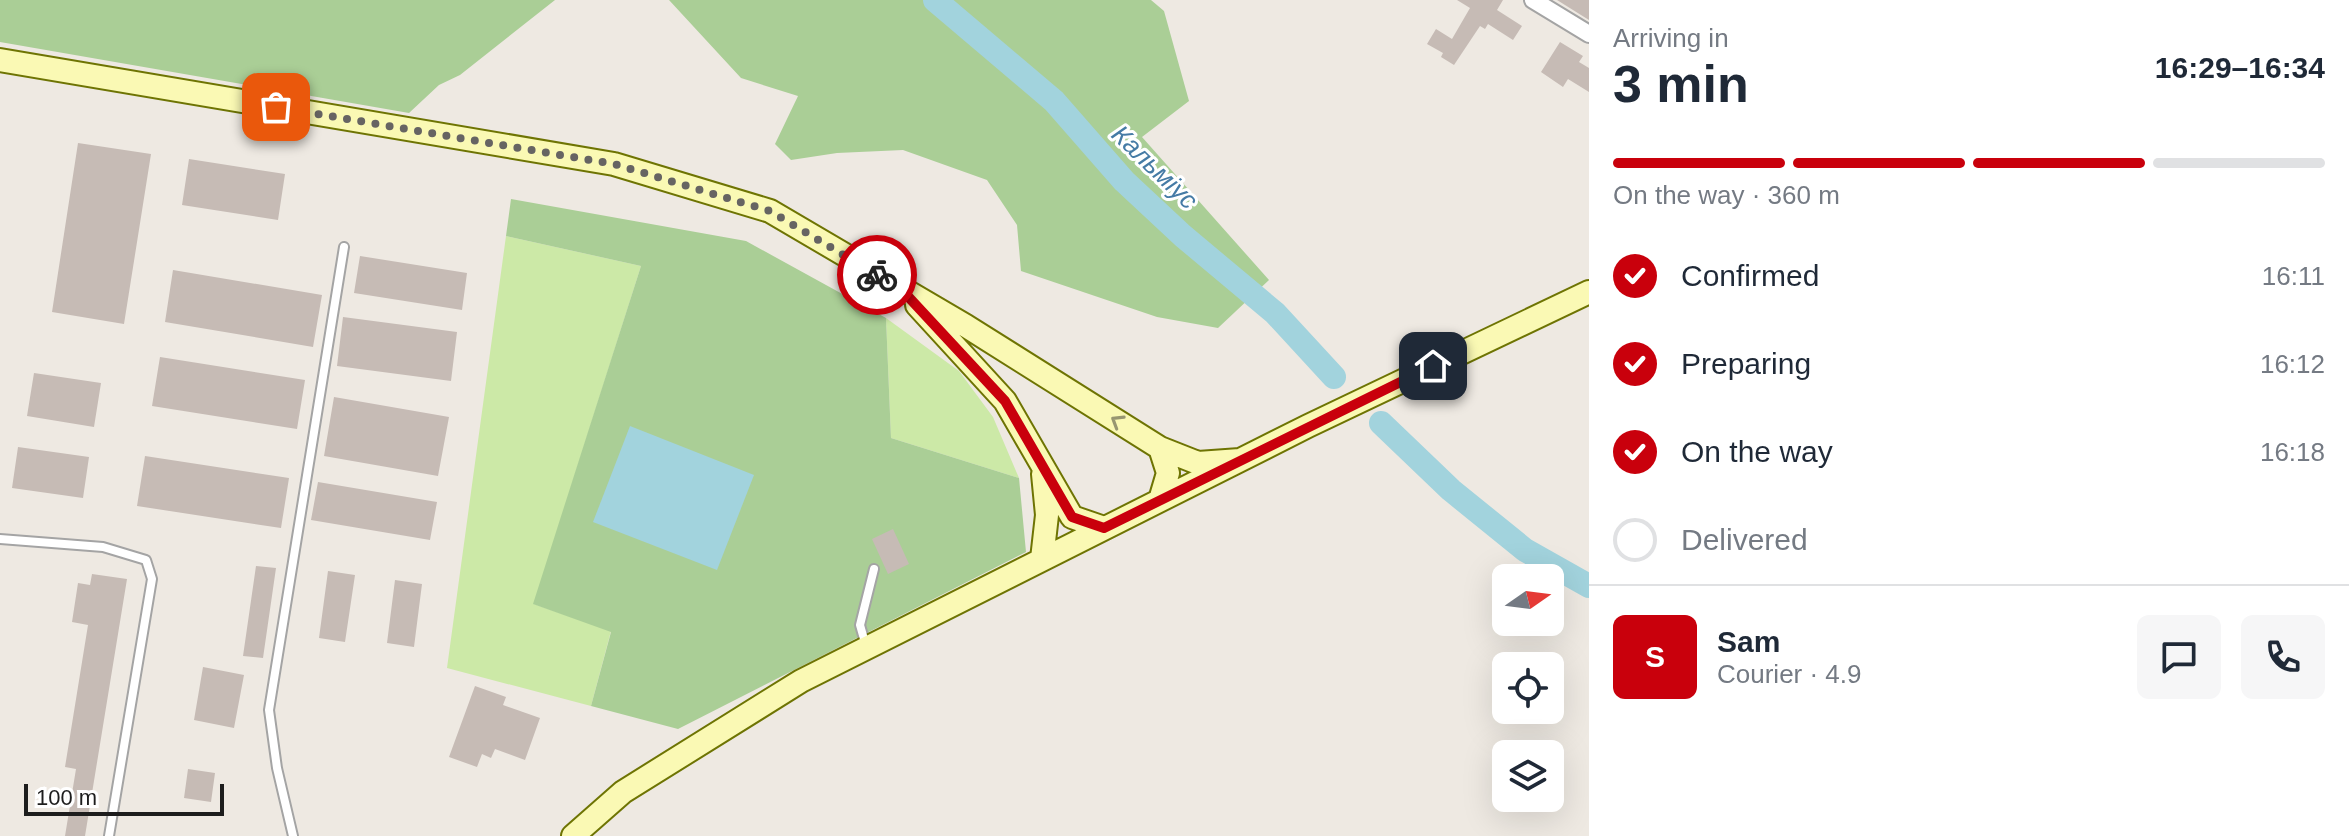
<!DOCTYPE html>
<meta charset="utf-8">
<style>
:root{--surface:#fff;--page:#f6f6f7;--text:#1f2937;--muted:#747a83;--line:#e0e1e3;--accent:#c9000c}
body{margin:0;font-family:Helvetica,sans-serif;background:var(--page);color:var(--text);height:100vh;display:flex;flex-direction:column;font-size:30px;white-space:nowrap}
*{box-sizing:border-box;margin:0}
p{font-size:26px;color:var(--muted)}
.icon{flex:none;width:44px;height:44px;fill:none;stroke:currentColor;stroke-width:2;stroke-linecap:round;stroke-linejoin:round}
.map{position:relative;flex:1;overflow:hidden}
.drawer{display:flex;flex-direction:column;background:var(--surface);width:760px}
.drawer>*{flex:none}
.needle{width:52px;rotate:76deg}
.controls{position:absolute;left:1492px;top:564px;display:grid;gap:16px}
.controls a{display:grid;place-items:center;width:72px;height:72px;border-radius:12px;background:var(--surface);box-shadow:0 8px 32px #0002;font-size:40px}
.scale{position:absolute;left:24px;bottom:20px;width:200px;box-sizing:border-box;padding-left:8px;border:4px solid #1d1d1d;border-top:0;font-size:22px;line-height:28px;white-space:nowrap;color:#1d1d1d;-webkit-text-stroke:6px #fff;paint-order:stroke}
.pin{position:absolute;display:grid;place-items:center;width:68px;height:68px;color:#fff;margin:-34px;border-radius:16px;box-shadow:0 4px 12px #0006}
.courier{position:absolute;display:grid;place-items:center;width:80px;height:80px;margin:-40px;border:6px solid #c9000c;border-radius:50%;background:#fff;color:#222;box-shadow:0 2px 10px #0007}
.summary em{font-style:normal;font-weight:700}
.summary div{display:flex;flex-direction:column-reverse}
.summary{display:flex;align-items:center;justify-content:space-between;height:136px;padding:0 24px}
h1{font-size:52px;font-weight:700;line-height:60px}
.bar{display:grid;grid-template-columns:repeat(4,1fr);gap:12px 8px;align-content:center;height:96px;padding:0 24px}
.bar i{height:10px;border-radius:6px;background:var(--line)}
.bar .current{background:var(--accent)}
.bar p{grid-column:span 4}
.line{display:flex;align-items:center;gap:20px;padding:0 24px;border-top:2px solid var(--line)}
.line div{flex:1}
.round{display:grid;place-items:center;flex:none;width:84px;height:84px;border-radius:12px;background:var(--page)}
ol{padding:0 24px;list-style:none}
li{display:flex;align-items:center;gap:24px;height:88px}
li p{margin-inline-start:auto}
li .icon{padding:8px;border-radius:50%;background:var(--accent);color:#fff;stroke-width:4}
li:last-child{color:var(--muted)}
li i{width:44px;height:44px;border:4px solid var(--line);border-radius:50%}
main{display:flex;flex:1;min-height:0}
.map>svg:first-child{display:block}
.grass{fill:#cce9a7}
.forest{fill:#aace96}
.water{fill:#a2d3dd}
.lines{fill:none;stroke-linecap:round;stroke-linejoin:round}
.river{stroke:#a2d3dd;stroke-width:24}
.building{fill:#c6bbb5}
.lane-casing{stroke:#a4a4a4;stroke-width:12}
.street-casing{stroke:#a4a4a4;stroke-width:20}
.secondary-casing{stroke:#6e7403;stroke-width:26}
.lane{stroke:#fff;stroke-width:8}
.street{stroke:#fff;stroke-width:16}
.secondary{stroke:#faf9b4;stroke-width:22}
.oneway{stroke:#979670}
.done{stroke:#666462;stroke-width:8;stroke-dasharray:0 14.4}
.route{stroke:#c9000c;stroke-width:10}
.labels{text-anchor:middle;stroke-width:6;stroke-linejoin:round;paint-order:stroke}
.water-label{font-size:26px;font-style:italic;fill:#457ba5;stroke:#fff}
</style>
<main>
<div class="map">
<svg width="1589" height="836" viewBox="0 0 1589 836">
<rect width="100%" height="100%" fill="#eee9e2"/>
<path class="grass" d="M506 236 641 266 534 604 611 631 591 706 447 668Z
M886 318 959 371 993 417 1019 478 891 438Z"/>
<path class="forest" d="M0 0H555L460 75 439 85 409 113 0 42Z
M669 0H1151L1164 11 1189 101 1142 137 1269 280 1218 328 1157 317 1021 271 1017 225 987 180 903 150 837 153 791 160 775 144 798 96 741 78Z
M511 199 746 241 886 318 891 438 1019 478 1026 552 678 729 591 706 611 632 533 604 641 266 506 236Z"/>
<path class="water" d="M630 426 754 475 717 570 593 522Z"/>
<g class="lines">
<path class="river" d="M935 0 1054 101 1124 181 1183 236 1275 313 1334 377
M1381 423 1451 490 1525 550 1589 586"/>
</g>
<path class="building" d="M1457 0H1503L1497 10 1522 26 1513 40 1488 24 1485 29 1480 26 1454 65 1441 57 1443 53 1427 44 1436 29 1452 39 1470 8Z
M1557 0H1589V20Z
M1560 42 1583 56 1579 62 1589 68V92L1568 79 1563 87 1541 72Z
M78 143 151 154 124 324 52 312Z
M189 159 285 174 278 220 182 205Z
M360 256 467 273 462 310 354 293Z
M173 270 322 295 313 347 165 322Z
M343 317 457 332 451 381 337 366Z
M160 357 305 380 297 429 152 406Z
M34 373 101 383 94 427 27 416Z
M334 397 449 417 438 476 324 456Z
M18 447 89 457 83 498 12 488Z
M145 456 289 478 281 528 137 506Z
M318 482 437 502 430 540 311 520Z
M893 529 909 564 888 574 872 539Z
M256 566 276 568 263 658 243 656Z
M328 571 355 575 345 642 319 638Z
M92 574 127 579 85 836H65L76 769 65 767 88 625 72 622 78 583 90 585Z
M395 580 422 584 414 647 387 643Z
M203 667 244 675 234 728 194 720Z
M475 686 506 697 503 705 540 718 525 760 495 749 491 758 482 754 477 767 449 757Z
M188 769 215 773 211 802 184 798Z"/>
<g class="lines">
<g class="lane-casing">
<path id="lane" d="M0 539 103 547 146 560 152 579 109 836
M866 646 860 625 874 569
M293 836 277 768 269 710 344 247"/>
</g>
<g class="street-casing">
<path id="street" d="M1533 0 1589 34"/>
</g>
<g class="secondary-casing">
<path id="secondary" d="M0 60 614 164 770 211 966 326 1160 448 1198 463 1240 460
M917 305 1005 401 1072 517 1104 528
M1160 448 1168 473 1160 500
M1042 559 1047 515 1043 474
M573 836 623 792 801 681 1308 426 1589 292"/>
</g>
<use href="#lane" class="lane"/>
<use href="#street" class="street"/>
<use href="#secondary" class="secondary"/>
</g>
<defs><path id="oneway-chevron" d="M-2-3.5L2.5 0L-2 3.5" fill="none" stroke-width="1.6" stroke-linecap="round" stroke-linejoin="round" transform="scale(2)"/></defs>
<use class="oneway" href="#oneway-chevron" transform="translate(1117 421) rotate(-148)"/>
<g class="lines">
<path class="done" d="M276 107 614 164 770 211 877 275"/>
<path class="route" d="M877 275 902 290 1005 401 1072 517 1104 528 1433 366"/>
</g>
<g class="labels">
<g class="water-label">
<text transform="translate(1155 167) rotate(44)" y="9">Кальміус</text>
</g>
</g>
</svg>
<div class="controls">
<a><svg class="needle" viewBox="-14 -14 28 28"><path d="M0-13l5 13h-10z" fill="#e53935"/><path d="M0 13l5-13h-10z" fill="#747a83"/></svg></a>
<a><svg class="icon" aria-label="locate" viewBox="0 0 24 24"><circle cx="12" cy="12" r="6"/><path d="M12 2v4M12 18v4M2 12h4M18 12h4"/></svg></a>
<a><svg class="icon" aria-label="layers" viewBox="0 0 24 24"><path d="M12 4l9 5-9 5-9-5zM3 14l9 5 9-5"/></svg></a>
</div>
<div class="scale">100 m</div>
<div class="pin" style="left:276px;top:107px;background:#ea580c"><svg class="icon" aria-label="bag" viewBox="0 0 24 24"><path d="M5 8h14l-1 12H6zM9 8a3 3 0 0 1 6 0"/></svg></div>
<div class="pin" style="left:1433px;top:366px;background:#1f2937"><svg class="icon" aria-label="home" viewBox="0 0 24 24"><path d="M3 11l9-7 9 7M6 9v11h12V9"/></svg></div>
<div class="courier" style="left:877px;top:275px"><svg class="icon" aria-label="bike" viewBox="0 0 24 24"><circle cx="6" cy="16" r="4"/><circle cx="18" cy="16" r="4"/><path d="M6 16l4-8h5l3 8M10 8l3 8H6M13 5h3"/></svg></div>
</div>
<section class="drawer">
<div class="summary"><div><h1>3 min</h1><p>Arriving in</p></div><em>16:29–16:34</em></div>
<div class="bar"><i class="current"></i><i class="current"></i><i class="current"></i><i></i><p>On the way · 360 m</p></div>
<ol>
<li><svg class="icon" aria-label="check" viewBox="0 0 24 24"><path d="M5 12l5 5 9-10"/></svg>Confirmed<p>16:11</p></li>
<li><svg class="icon" aria-label="check" viewBox="0 0 24 24"><path d="M5 12l5 5 9-10"/></svg>Preparing<p>16:12</p></li>
<li><svg class="icon" aria-label="check" viewBox="0 0 24 24"><path d="M5 12l5 5 9-10"/></svg>On the way<p>16:18</p></li>
<li><i></i>Delivered</li>
</ol>
<div class="line" style="height:144px"><b class="round" style="background:var(--accent);color:#fff">S</b><div><b>Sam</b><p>Courier · 4.9</p></div><a class="round"><svg class="icon" aria-label="chat" viewBox="0 0 24 24"><path d="M4 5h16v11H9l-5 4z"/></svg></a><a class="round"><svg class="icon" aria-label="phone" viewBox="0 0 24 24"><path d="M5 4h4l2 5-3 2q2 4 5 5l2-3 5 2v4C11 20 4 13 5 4z"/></svg></a></div>
</section>
</main>
